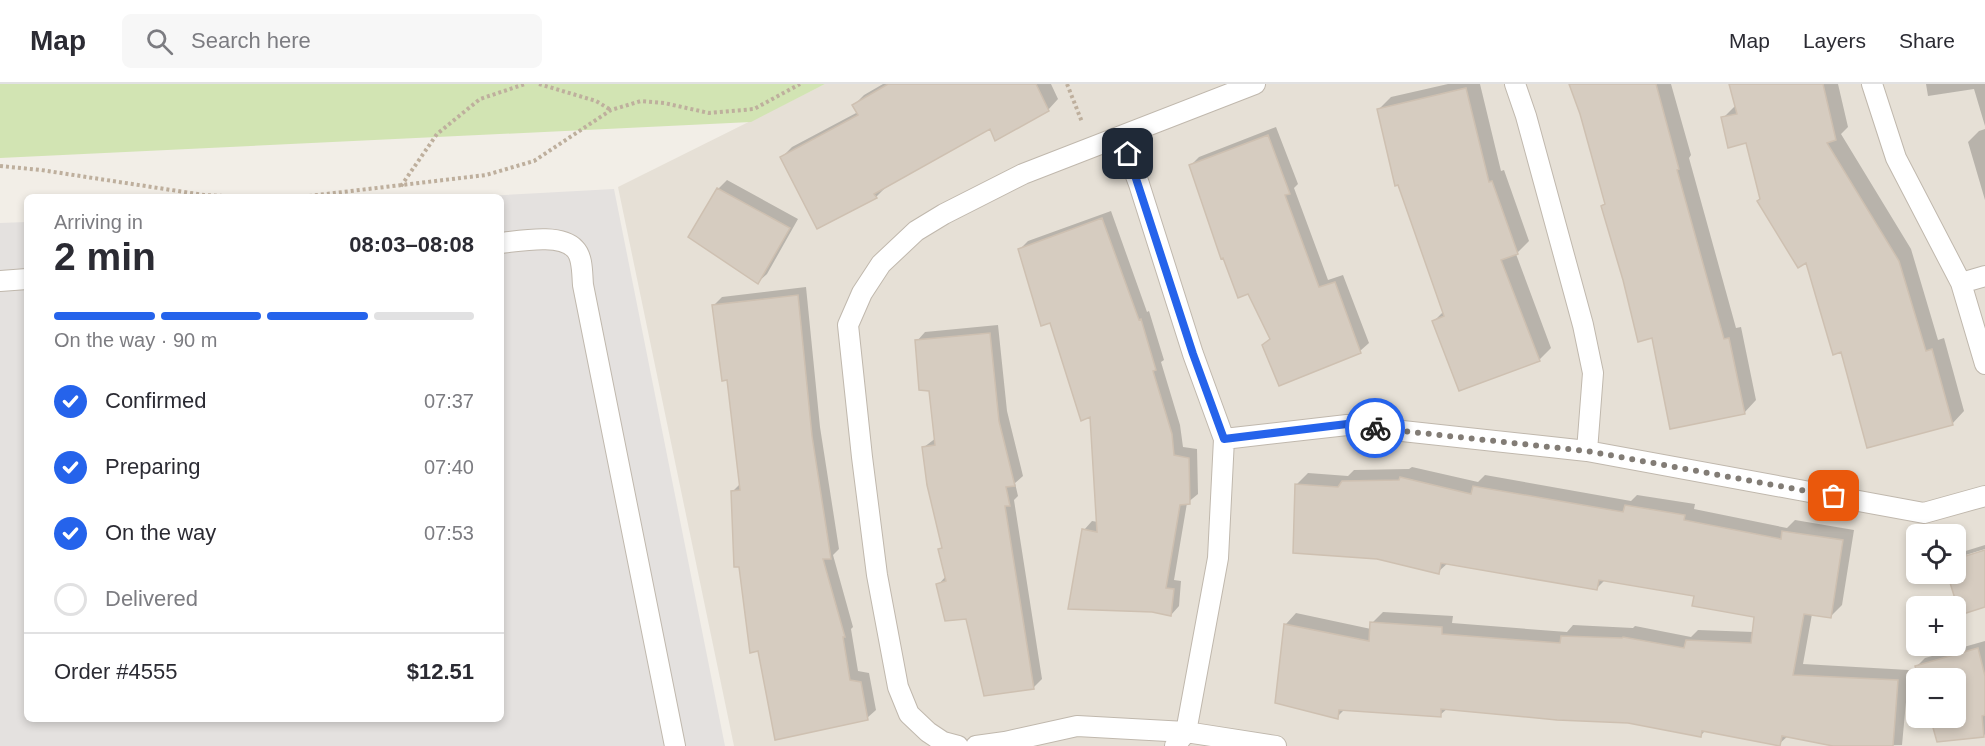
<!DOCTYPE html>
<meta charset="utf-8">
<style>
:root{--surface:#fff;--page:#f7f7f7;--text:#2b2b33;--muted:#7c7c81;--line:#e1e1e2;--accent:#2563eb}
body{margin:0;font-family:Arial,sans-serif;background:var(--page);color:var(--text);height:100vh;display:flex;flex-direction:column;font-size:22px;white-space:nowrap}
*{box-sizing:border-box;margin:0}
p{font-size:20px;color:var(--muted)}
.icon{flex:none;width:33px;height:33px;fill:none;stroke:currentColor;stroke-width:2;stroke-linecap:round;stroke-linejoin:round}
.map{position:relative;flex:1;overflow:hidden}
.side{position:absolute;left:24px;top:110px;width:480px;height:528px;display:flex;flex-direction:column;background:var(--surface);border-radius:9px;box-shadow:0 3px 9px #0003}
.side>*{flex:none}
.tools{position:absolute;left:1906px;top:440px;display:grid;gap:12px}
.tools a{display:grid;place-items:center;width:60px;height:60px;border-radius:9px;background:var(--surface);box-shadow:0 3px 9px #0003;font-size:30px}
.pin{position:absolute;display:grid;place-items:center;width:51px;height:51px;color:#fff;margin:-26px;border-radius:12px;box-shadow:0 3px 9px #0006}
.courier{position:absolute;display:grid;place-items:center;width:60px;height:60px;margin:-30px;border:4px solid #2563eb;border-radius:50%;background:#fff;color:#222;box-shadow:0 2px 8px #0007}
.headline em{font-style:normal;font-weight:800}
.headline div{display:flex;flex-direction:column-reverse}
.headline{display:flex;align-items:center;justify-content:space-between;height:102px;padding:0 30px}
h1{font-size:39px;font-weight:800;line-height:45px}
.bar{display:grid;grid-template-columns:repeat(4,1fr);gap:9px 6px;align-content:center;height:72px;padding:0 30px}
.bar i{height:8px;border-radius:4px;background:var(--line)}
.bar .on{background:var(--accent)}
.bar p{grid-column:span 4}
.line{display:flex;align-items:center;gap:15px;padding:0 30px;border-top:2px solid var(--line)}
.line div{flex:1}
ol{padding:0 30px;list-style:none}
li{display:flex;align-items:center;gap:18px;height:66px}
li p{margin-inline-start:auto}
li .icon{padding:6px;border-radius:50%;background:var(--accent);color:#fff;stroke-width:4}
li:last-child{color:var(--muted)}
li i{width:33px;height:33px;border:3px solid var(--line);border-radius:50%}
header{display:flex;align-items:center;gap:36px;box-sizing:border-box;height:84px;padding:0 30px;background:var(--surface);border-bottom:2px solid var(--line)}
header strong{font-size:28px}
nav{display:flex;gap:33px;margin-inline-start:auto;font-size:21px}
.search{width:420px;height:54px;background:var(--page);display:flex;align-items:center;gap:15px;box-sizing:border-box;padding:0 21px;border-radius:9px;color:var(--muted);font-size:22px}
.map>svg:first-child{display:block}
.residential{fill:#e6e0d6;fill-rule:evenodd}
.green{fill:#d2e4b3}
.parking{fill:#e4e1df}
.shadow{fill:#0003}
.building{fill:#d6ccc0;stroke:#cec0b1;stroke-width:1.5}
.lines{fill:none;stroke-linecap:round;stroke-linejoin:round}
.lane-casing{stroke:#c0b8ad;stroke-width:22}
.path{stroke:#beaf9d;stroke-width:4;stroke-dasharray:3 3;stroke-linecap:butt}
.lane{stroke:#fff;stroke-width:20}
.done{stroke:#827c75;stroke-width:6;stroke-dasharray:0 10.8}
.route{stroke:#2563eb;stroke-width:8}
</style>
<header>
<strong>Map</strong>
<div class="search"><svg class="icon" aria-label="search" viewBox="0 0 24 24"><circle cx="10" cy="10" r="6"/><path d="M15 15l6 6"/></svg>Search here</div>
<nav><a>Map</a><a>Layers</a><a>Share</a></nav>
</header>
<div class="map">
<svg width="1985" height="662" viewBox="0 0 1985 662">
<rect width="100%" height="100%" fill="#f2eee7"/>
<path class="residential" d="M825 0H1985V662H734L618 103ZM1917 450H1956V489H1917ZM1917 522H1956V561H1917ZM1917 594H1956V633H1917Z"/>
<path class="green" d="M0 0H825L751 38 0 74Z"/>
<path class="parking" d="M614 105 725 662H0V139L27 138V634H501V112H487Z"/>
<path class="shadow" d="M883 0H1051L1058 15 1048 26 991 43 886 103 876 113 782 73 792 63 858 28 854 21 864 11Z
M1448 0H1480L1501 87 1504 86 1529 157 1516 170 1551 264 1539 276 1434 237 1444 227 1378 26 1391 13Z
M1570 0H1671L1691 71 1689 74 1736 244 1741 243 1756 316 1744 329 1653 252 1624 196 1603 122 1606 119 1581 30Z
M1733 0H1838L1848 43 1841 50 1911 165 1938 256 1944 254 1964 327 1952 340 1842 267 1807 177 1762 114 1748 57 1723 34 1736 21Z
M1926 0H1985V42L1974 5 1928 12Z
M1276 43 1298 100 1294 104 1328 196 1343 191 1369 259 1360 267 1280 300 1271 254 1191 81 1199 73Z
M1985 45V116L1968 58 1979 47Z
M727 96 798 135 767 190 758 198 718 105Z
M1111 127 1147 228 1149 227 1164 276 1161 278 1180 341 1183 363 1197 365 1198 410 1187 419 1174 496 1181 497 1179 522 1171 531 1084 446 1092 437 1098 438 1092 331 1019 166 1028 157Z
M806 203 820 343 839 465 833 471 853 543 851 545 858 587 869 589 876 626 867 634 732 408 741 399 728 295 713 222 722 213Z
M998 241 1007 327 1023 392 1015 399 1018 412 1014 416 1042 595 1034 603 938 501 946 492 940 465 943 462 924 363 936 354 930 305 917 257 925 248Z
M1412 383 1478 398 1485 391 1631 417 1637 411 1695 420 1694 425 1787 444 1795 436 1854 446 1842 521 1831 532 1812 530 1803 580 1909 586 1902 661 1841 662 1788 652 1779 660 1706 646 1701 651 1628 638 1448 624 1440 631 1345 625 1337 633 1286 540 1296 529 1371 545 1372 539 1383 528 1453 532 1452 539 1567 548 1573 541 1633 544 1635 542 1691 553 1698 546 1754 548 1756 531 1696 511 1605 496 1597 504 1448 479 1438 488 1297 400 1308 389 1348 392 1354 386 1409 385Z
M1985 461V465L1956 474V470Z
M1985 557V650L1984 652 1931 633H1956V594H1920L1916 583 1925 574Z"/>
<path class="building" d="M888 0H1036L1049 27 995 57 990 45 874 110 877 114 817 145 780 73 858 31 852 21Z
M1569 0H1656L1679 85 1677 86 1724 255 1729 254 1745 330 1670 345 1652 254 1638 258 1623 196 1601 122 1605 120 1580 30Z
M1729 0H1823L1836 56 1827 59 1899 177 1926 267 1932 265 1953 341 1867 364 1841 268 1833 271 1806 179 1798 184 1757 117 1760 115 1746 59 1728 64 1721 33 1737 30Z
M1466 4 1489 98 1492 97 1518 170 1501 176 1540 277 1459 307 1432 237 1444 232 1398 101 1395 102 1377 25Z
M1268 51 1290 110 1285 111 1319 203 1335 198 1361 269 1279 302 1262 261 1270 255 1248 210 1238 214 1223 174 1221 175 1189 81Z
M717 104 790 144 758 200 688 153Z
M1102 134 1139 236 1141 235 1156 286 1153 287 1172 350 1174 371 1189 374 1190 420 1180 421 1166 504 1174 505 1171 532 1152 528 1068 525 1082 445 1097 448 1090 333 1081 337 1050 239 1041 242 1018 165Z
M798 211 812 352 831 475H823L845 553H843L850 596 861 598 868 636 775 656 758 567 750 569 739 483H734L731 407 740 406 727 296 722 297 712 221Z
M990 249 999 337 1015 402 1006 403 1010 422H1005L1034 605 984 612 966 535 945 537 936 500 946 497 938 465 942 464 927 401 922 363 935 361 929 307 919 306 915 256Z
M1400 393 1471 410 1473 402 1623 428 1625 421 1685 431 1684 436 1781 455 1782 447 1843 456 1831 534 1804 530 1793 591 1898 596 1893 662H1833L1782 652 1780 662 1702 647 1701 653 1628 639 1557 636 1441 625V633L1339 626 1338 635 1275 619 1284 540 1369 557 1370 538 1442 543V550L1560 559 1561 552 1622 554 1623 553 1684 564 1686 556 1751 559 1754 533 1692 522 1694 512 1599 496 1597 506 1441 479 1439 490 1377 475 1293 469 1295 400 1338 403 1342 397 1399 396Z
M1985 466V523L1960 531 1947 489H1956V475Z
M1978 564 1985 592V631L1982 632 1984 653 1937 658 1930 633H1956V594H1918L1915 582Z"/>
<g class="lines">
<g class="lane-casing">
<path id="lane" d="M1515 0 1526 32 1583 241 1593 289 1587 367
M1872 0 1896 74 1961 199 1985 280
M1121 52 1139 100 1193 270 1224 355 1218 474 1186 648 1175 662
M501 159C520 157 561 149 575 165 583 173 582 190 583 201L675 662
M0 197 27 195
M1961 199 1985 192
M1224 355 1347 341 1587 367 1924 429 1985 412
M958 662 943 658 928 648 909 630 898 603 877 491 862 373 848 241 862 209 881 180 916 147 944 130 1023 90 1255 0
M976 662 1005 658 1077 642 1186 648 1276 662"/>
</g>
<path class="path" d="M539 0 596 17 611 26
M1067 0 1082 38
M0 82 41 86 204 111 224 112
M401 102 437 50 480 15 525 0
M309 112 486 91 534 77 611 26 641 17 664 19 709 29 754 25 800 0"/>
<use href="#lane" class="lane"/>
</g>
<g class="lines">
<path class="done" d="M1375 344 1587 367 1834 412"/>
<path class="route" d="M1128 70 1193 270 1224 355 1347 340 1375 344"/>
</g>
</svg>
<div class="tools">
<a><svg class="icon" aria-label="locate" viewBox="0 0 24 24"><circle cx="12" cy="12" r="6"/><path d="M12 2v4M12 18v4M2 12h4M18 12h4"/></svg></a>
<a>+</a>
<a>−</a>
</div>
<div class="pin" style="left:1834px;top:412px;background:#ea580c"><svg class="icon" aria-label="bag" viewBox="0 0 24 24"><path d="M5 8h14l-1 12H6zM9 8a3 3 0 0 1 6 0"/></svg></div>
<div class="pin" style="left:1128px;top:70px;background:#1f2937"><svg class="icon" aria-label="home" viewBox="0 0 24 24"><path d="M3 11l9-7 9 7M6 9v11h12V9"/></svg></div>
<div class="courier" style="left:1375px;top:344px"><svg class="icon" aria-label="bike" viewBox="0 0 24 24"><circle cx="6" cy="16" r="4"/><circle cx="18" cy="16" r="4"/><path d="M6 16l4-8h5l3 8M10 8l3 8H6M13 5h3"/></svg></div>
<section class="side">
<div class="headline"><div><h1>2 min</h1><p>Arriving in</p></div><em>08:03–08:08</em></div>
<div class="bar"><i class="on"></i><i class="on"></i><i class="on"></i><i></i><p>On the way · 90 m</p></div>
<ol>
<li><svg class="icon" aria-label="check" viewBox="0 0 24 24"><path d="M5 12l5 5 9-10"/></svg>Confirmed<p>07:37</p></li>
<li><svg class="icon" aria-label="check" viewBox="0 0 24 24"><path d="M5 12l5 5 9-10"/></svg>Preparing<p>07:40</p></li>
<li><svg class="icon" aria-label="check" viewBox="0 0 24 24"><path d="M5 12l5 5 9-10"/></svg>On the way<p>07:53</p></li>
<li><i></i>Delivered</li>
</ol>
<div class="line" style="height:78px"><div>Order #4555</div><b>$12.51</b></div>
</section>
</div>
